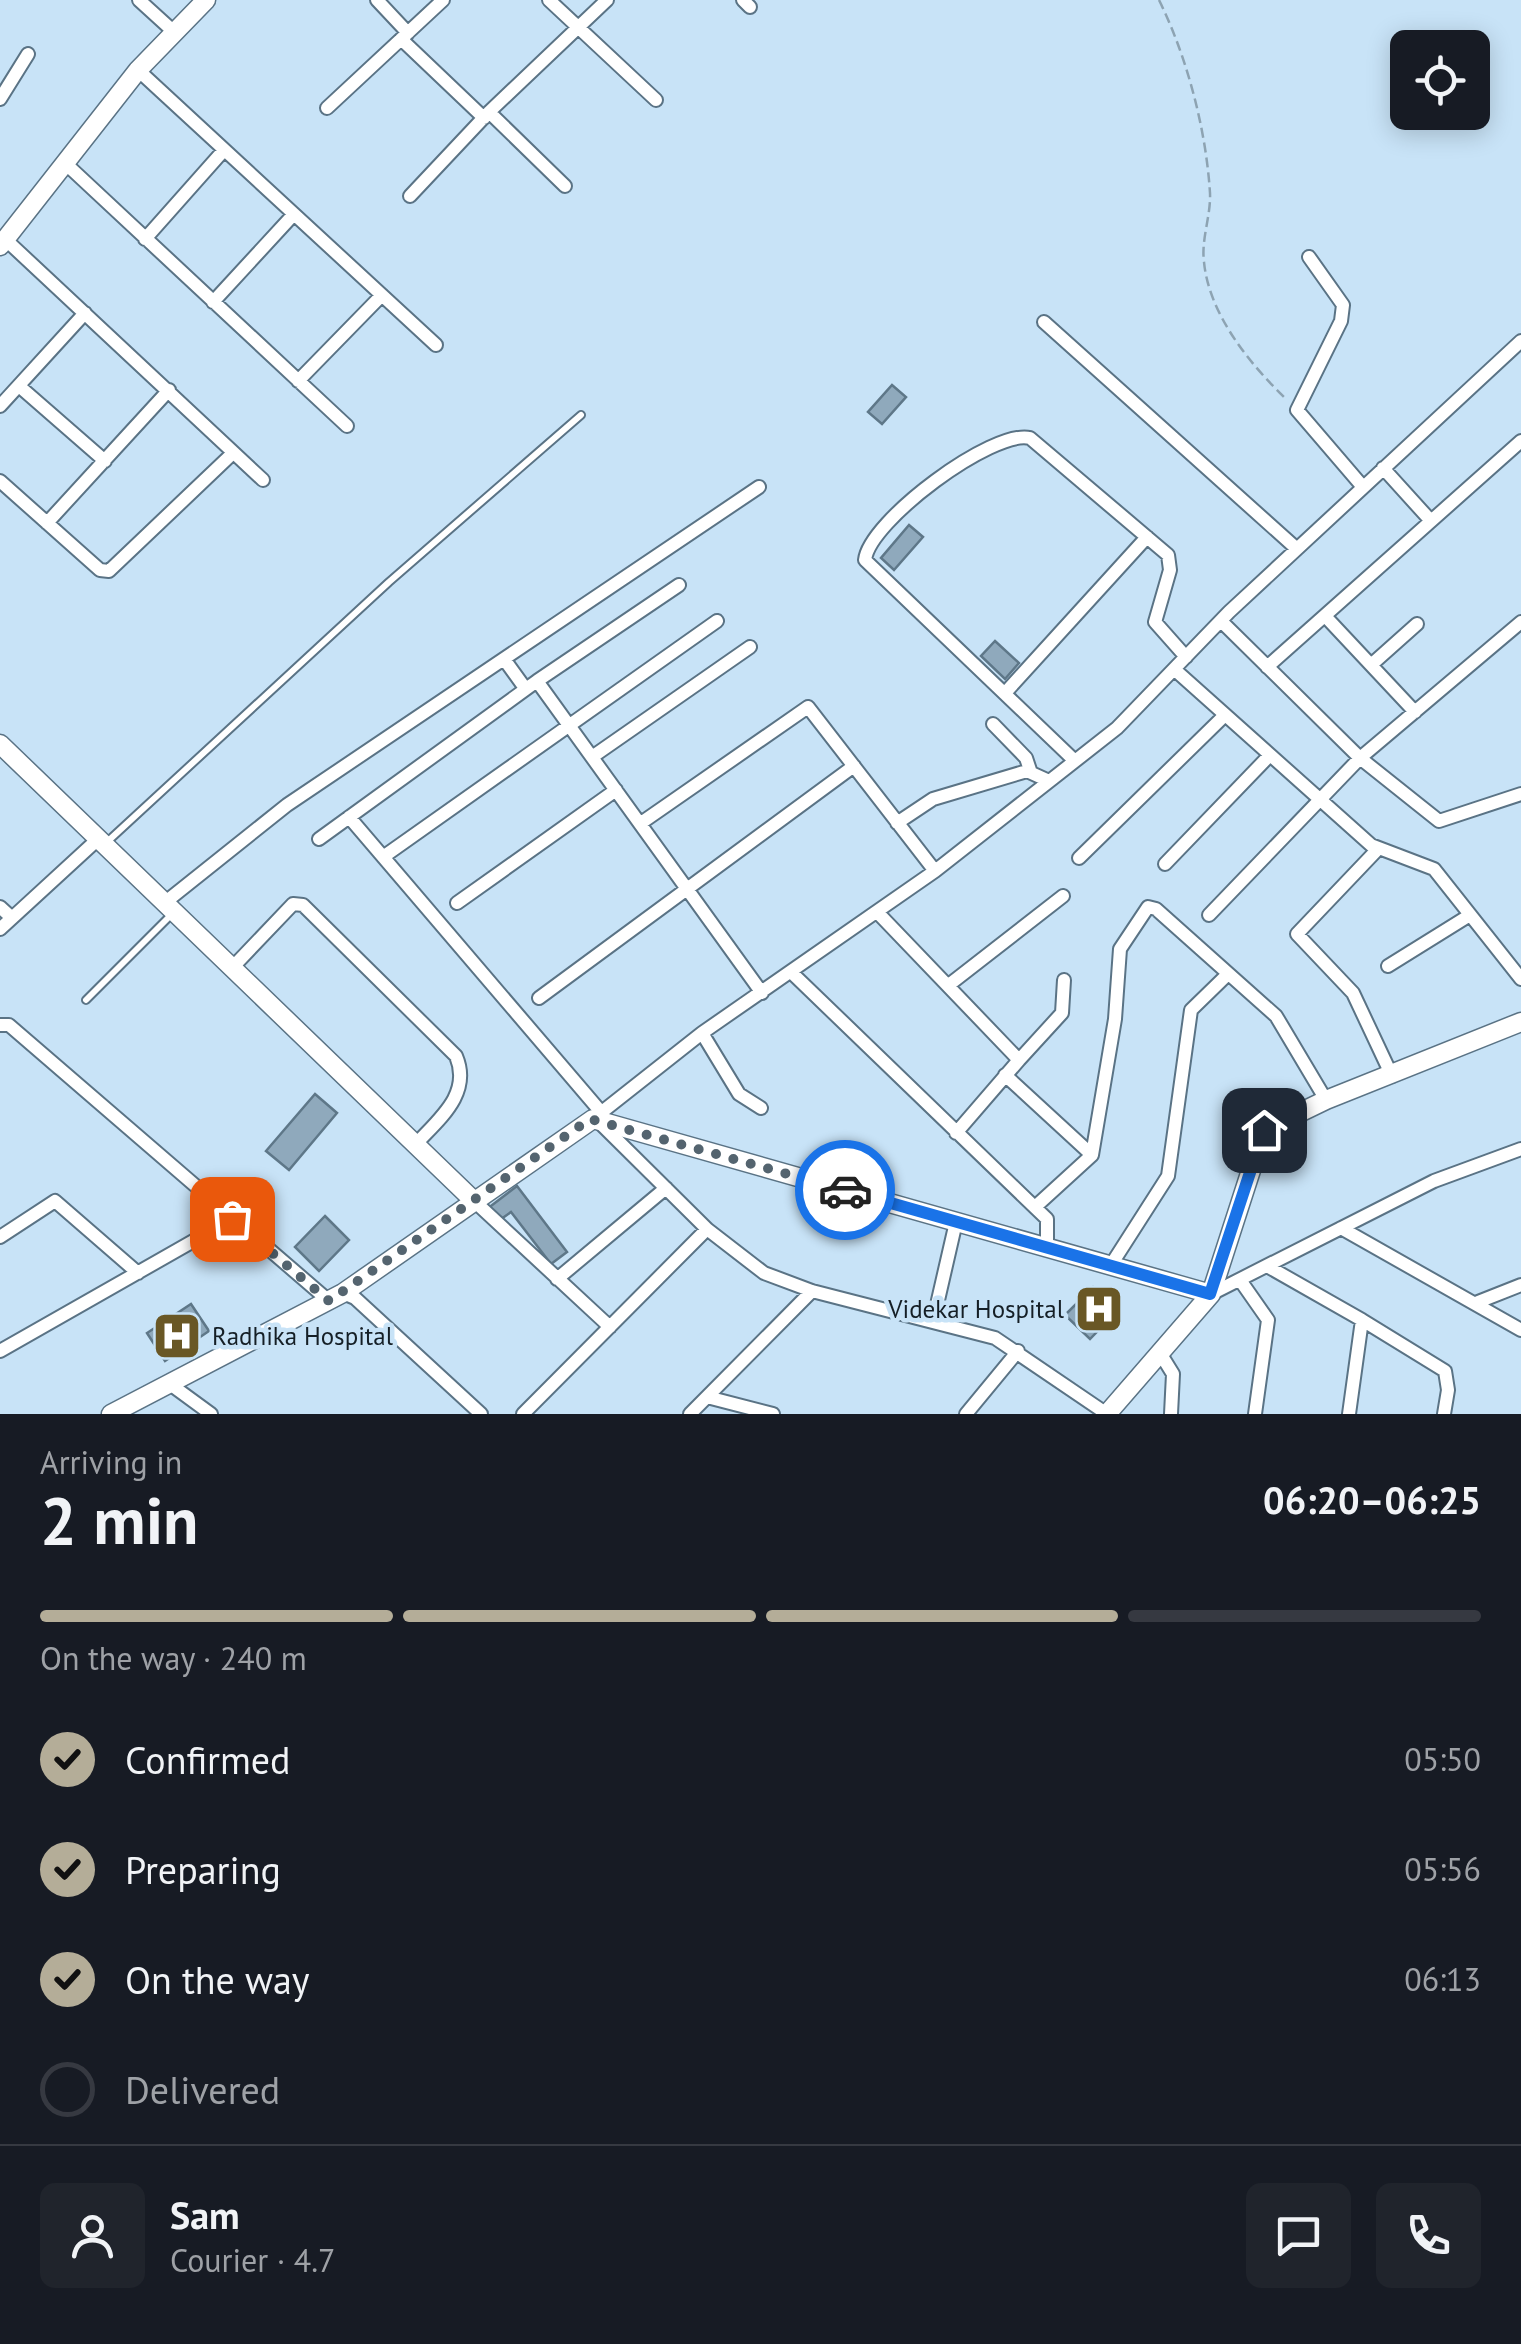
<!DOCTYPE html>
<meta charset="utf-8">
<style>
:root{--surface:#171b24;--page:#20242c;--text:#f1f3f6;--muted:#9ea1a6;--line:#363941;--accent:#b4ad98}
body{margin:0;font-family:"PT Sans",sans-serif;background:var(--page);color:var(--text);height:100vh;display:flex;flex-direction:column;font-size:38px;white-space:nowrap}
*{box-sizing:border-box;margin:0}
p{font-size:32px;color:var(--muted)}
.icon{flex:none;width:55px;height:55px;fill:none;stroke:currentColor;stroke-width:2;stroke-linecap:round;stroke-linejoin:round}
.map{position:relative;height:1414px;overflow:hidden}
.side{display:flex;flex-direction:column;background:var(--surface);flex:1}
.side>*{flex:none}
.buttons{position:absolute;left:1390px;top:30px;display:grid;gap:20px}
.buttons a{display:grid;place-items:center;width:100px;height:100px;border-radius:15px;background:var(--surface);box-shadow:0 5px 25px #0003;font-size:50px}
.pin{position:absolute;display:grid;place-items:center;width:85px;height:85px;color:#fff;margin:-42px;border-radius:20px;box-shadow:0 5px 15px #0006}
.courier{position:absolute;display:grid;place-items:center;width:100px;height:100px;margin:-50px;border:8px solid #1a73e8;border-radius:50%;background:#fff;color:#222;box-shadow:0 2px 12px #0007}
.headline em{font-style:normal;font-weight:600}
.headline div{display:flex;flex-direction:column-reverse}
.headline{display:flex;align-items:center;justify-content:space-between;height:170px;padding:0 40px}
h1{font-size:65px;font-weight:600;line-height:75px}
.bar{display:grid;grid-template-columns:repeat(4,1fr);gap:15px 10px;align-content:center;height:120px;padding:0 40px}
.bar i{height:12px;border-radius:8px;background:var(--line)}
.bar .selected{background:var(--accent)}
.bar p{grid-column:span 4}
.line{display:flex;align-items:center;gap:25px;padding:0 40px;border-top:2px solid var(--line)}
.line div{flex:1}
.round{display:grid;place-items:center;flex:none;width:105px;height:105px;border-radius:15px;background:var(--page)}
ol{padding:0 40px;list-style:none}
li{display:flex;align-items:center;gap:30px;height:110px}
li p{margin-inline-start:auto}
li .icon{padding:10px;border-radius:50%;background:var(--accent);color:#111;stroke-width:4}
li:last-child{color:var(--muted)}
li i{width:55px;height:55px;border:5px solid var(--line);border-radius:50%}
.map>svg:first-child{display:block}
.building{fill:#8fa9bc;stroke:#5e7788;stroke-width:2.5}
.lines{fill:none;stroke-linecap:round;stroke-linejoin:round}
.lane-casing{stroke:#5a7385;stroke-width:10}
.street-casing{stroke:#5a7385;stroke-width:16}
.secondary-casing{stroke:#5a7385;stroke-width:21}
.path{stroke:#8da3b2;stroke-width:2.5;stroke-dasharray:10 5;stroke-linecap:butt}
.lane{stroke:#fff;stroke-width:6}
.street{stroke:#fff;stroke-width:12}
.secondary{stroke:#fff;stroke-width:18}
.done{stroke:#54646f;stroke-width:10;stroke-dasharray:0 18}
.route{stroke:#1a73e8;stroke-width:12}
.labels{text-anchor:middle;stroke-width:9;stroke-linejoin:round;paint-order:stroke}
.poi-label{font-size:25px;fill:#151f26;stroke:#c8e3f7;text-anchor:end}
</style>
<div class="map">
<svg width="1521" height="1414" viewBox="0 0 1521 1414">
<rect width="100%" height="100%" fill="#c8e3f7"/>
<path class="building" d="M892 385 906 397 882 424 868 412Z
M909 525 923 537 894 570 881 558Z
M995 641 1019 663 1005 679 981 656Z
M315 1094 337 1113 289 1170 266 1151Z
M517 1186 567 1252 551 1264 511 1212 497 1222 487 1209Z
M325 1216 349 1240 319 1271 295 1247Z
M1093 1287 1117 1311 1090 1339 1065 1315Z
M191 1304 209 1331 165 1361 147 1333Z"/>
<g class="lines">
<g class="lane-casing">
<path id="lane" d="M107 842 389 582 581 415
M86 1000 172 914"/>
</g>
<g class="street-casing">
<path id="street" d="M139 0 173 31
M377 0 408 33
M549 0 656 100
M743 0 750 7
M401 39 484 118
M138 70 436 345
M0 99 28 54
M327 108 443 0
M489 112 565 186
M65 163 347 426
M410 196 489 112 607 0
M5 239 263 480
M145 239 224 150
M1309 257 1343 305 1341 321 1297 410 1363 487
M213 302 294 214
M1044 322 1297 549
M298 381 382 295
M19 386 105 461
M0 406 85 313
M1383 468 1431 521
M0 481 100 570 109 571 233 453
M47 523 169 390
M1325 616 1415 712
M1221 621 1360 758 1521 622
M504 659 525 688
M1371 665 1417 624
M1267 667 1521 441
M1174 669 1371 845 1434 869 1521 979
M537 681 679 585
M1005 693 1147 537
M993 724 1026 758 1030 770
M592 757 750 647
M1075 761 865 560C869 521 993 429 1030 438L1168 555 1170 570 1155 622 1186 657
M349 817 601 1112
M641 823 808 707 935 871
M897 823 933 799 1027 771 1049 781
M319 839 537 681 762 993
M1377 850 1297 934 1353 993 1392 1076
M383 857 717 621
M1079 858 1225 715
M1165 864 1269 756
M457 903 616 790
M163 904 287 805 759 487
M0 907 12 918
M878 913 1019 1060 956 1133
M1209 915 1360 758 1439 821 1521 794
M0 929 97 840
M1388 966 1470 915
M231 969 293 904 303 905 456 1056C472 1094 439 1119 415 1145
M792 973 1047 1219V1248
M950 984 1063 896
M539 998 854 766
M0 1025H9L329 1301
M702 1033 739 1094 761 1108
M1019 1060 1062 1013 1064 980
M1005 1075 1092 1155
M593 1119 702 1033 935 871 1117 728 1229 612 1521 341
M601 1124 707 1229 764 1273 812 1291 995 1338 1107 1414
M472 1199 610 1327
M1035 1207 1092 1155 1115 1019 1120 949 1148 907 1156 909 1276 1016 1326 1100
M1341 1228 1521 1330
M0 1237 55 1201 138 1273
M1111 1265 1168 1176 1191 1010 1228 974
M1267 1266 1362 1320 1349 1414
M557 1279 666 1188
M1240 1280 1268 1320 1255 1414
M343 1293 355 1298 481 1414
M1211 1294 1434 1181 1521 1149
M1478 1302 1521 1285
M1362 1320 1445 1371 1448 1390 1444 1414
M933 1322 956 1222
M0 1351 232 1219
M1160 1353 1173 1374 1171 1414
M170 1384 211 1414
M707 1397 773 1414
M523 1414 707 1229
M690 1414 812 1291
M966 1414 1018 1351"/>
</g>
<g class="secondary-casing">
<path id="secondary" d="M0 246 138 70 206 0
M0 744 472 1199
M111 1414 343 1293 593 1119 1211 1294
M1107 1414 1211 1294 1264 1130 1326 1100 1521 1022"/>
</g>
<path class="path" d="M1159 0C1187 57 1206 129 1210 193 1211 216 1201 239 1204 262 1209 314 1249 363 1285 398"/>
<use href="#lane" class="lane"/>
<use href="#street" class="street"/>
<use href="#secondary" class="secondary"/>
</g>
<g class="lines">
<path class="done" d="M232 1219 329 1301 590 1119 845 1190"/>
<path class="route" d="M845 1190 1210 1294 1264 1130"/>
</g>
<defs>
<g id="hospital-square" transform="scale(2.5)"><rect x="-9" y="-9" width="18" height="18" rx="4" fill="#695725" stroke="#c8e3f7"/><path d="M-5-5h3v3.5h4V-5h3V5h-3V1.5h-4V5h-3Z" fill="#fff"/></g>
</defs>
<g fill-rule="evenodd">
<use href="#hospital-square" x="1099" y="1309"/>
<use href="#hospital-square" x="177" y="1336"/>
</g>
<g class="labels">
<g class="poi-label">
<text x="1064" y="1318">Videkar Hospital</text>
<text x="212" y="1345" text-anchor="start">Radhika Hospital</text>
</g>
</g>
</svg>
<div class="buttons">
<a><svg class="icon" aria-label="locate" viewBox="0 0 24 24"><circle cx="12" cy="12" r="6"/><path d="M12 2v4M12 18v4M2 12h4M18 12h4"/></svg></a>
</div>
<div class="pin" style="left:232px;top:1219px;background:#ea580c"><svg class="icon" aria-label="bag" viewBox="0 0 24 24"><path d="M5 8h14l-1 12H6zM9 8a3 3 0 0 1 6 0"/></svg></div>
<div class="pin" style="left:1264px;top:1130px;background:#1f2937"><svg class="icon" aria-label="home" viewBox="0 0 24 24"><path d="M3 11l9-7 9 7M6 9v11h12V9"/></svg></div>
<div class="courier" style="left:845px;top:1190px"><svg class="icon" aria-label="car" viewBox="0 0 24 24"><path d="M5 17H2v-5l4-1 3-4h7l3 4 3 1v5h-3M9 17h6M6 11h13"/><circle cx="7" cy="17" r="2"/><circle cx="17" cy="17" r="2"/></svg></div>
</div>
<section class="side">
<div class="headline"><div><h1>2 min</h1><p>Arriving in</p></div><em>06:20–06:25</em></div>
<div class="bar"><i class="selected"></i><i class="selected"></i><i class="selected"></i><i></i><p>On the way · 240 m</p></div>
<ol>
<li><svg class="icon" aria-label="check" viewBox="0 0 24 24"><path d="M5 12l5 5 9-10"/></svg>Confirmed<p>05:50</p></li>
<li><svg class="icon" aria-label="check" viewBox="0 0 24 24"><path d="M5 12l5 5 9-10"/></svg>Preparing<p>05:56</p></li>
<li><svg class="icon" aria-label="check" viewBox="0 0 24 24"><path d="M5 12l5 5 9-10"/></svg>On the way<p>06:13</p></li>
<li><i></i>Delivered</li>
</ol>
<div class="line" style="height:180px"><a class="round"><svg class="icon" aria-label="person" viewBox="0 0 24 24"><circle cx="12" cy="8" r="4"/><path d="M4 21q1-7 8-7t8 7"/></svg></a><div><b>Sam</b><p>Courier · 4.7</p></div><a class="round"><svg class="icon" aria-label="chat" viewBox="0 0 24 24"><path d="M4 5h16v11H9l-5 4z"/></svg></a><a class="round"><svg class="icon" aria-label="phone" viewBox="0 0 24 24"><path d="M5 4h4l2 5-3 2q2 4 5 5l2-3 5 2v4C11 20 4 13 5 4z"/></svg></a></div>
</section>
